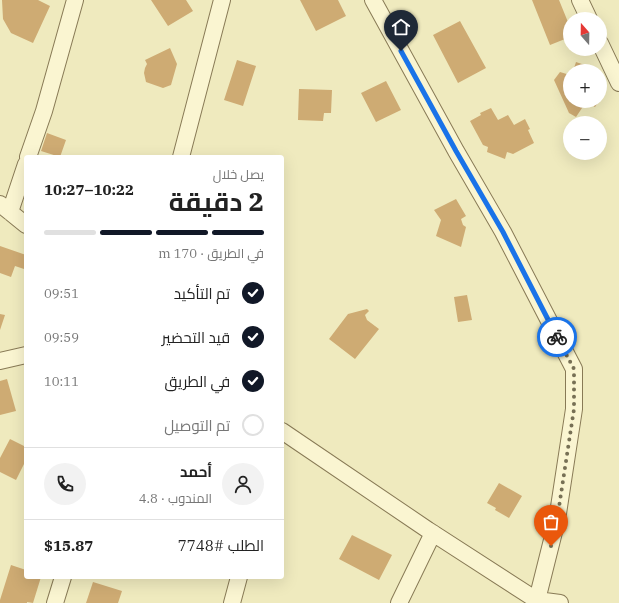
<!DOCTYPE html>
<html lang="ar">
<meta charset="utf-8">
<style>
:root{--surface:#fff;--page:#f2f2f2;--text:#222;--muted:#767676;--line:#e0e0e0;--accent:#111827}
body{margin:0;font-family:"IBM Plex Serif",Cairo,serif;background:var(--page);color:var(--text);direction:rtl;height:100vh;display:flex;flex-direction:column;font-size:15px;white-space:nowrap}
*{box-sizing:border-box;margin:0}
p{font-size:13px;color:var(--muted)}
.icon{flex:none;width:22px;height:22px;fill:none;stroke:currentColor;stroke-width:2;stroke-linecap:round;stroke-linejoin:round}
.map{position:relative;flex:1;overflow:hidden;direction:ltr}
.side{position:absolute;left:24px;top:155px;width:260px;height:424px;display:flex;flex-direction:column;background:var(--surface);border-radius:4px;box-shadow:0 4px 16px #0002;direction:rtl}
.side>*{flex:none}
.needle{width:26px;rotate:340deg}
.fabs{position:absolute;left:563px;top:12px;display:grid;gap:8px}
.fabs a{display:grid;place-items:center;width:44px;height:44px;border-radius:50%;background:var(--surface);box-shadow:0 4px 16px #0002;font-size:20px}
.pin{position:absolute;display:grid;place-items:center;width:34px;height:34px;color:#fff;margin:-41px -17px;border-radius:50% 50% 50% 0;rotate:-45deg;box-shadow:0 0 4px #0007}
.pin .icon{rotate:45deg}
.courier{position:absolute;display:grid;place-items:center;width:40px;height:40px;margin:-20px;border:3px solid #1a73e8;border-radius:50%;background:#fff;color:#222;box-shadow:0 1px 5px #0007}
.summary em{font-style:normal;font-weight:700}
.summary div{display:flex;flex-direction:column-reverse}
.summary{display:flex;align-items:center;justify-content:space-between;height:68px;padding:0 20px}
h1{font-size:26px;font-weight:700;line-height:30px}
.bar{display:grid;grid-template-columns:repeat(4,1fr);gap:6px 4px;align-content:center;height:48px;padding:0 20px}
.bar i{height:5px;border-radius:3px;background:var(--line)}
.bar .active{background:var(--accent)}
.bar p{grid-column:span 4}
.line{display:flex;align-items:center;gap:10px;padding:0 20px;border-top:1px solid var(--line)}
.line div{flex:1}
.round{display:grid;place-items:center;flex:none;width:42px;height:42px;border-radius:21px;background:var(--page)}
ol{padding:0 20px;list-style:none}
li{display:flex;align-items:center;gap:12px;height:44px}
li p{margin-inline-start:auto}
li .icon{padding:4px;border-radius:50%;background:var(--accent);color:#fff;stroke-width:4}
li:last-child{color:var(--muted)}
li i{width:22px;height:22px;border:2px solid var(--line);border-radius:50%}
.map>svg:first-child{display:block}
.building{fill:#ceab73}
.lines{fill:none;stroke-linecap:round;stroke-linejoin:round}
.minor-casing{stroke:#887a56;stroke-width:18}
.minor{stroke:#faf5d1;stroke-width:16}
.done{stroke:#777055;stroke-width:4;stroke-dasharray:0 7.2}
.route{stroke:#1a73e8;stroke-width:5}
</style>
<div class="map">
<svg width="619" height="603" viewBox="0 0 619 603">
<rect width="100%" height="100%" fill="#efeabe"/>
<path class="building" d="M2 0H38L50 6 33 43 11 33 3 19Z
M151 0H186L193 11 168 26Z
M300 0H338L346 16 316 31Z
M532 0H559L570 27V37L550 45Z
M460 21 486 68 458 83 433 35Z
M170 48 177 64 171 85 163 88 146 82 144 73 145 68 147 64 145 60Z
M237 60 256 66 243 106 224 100Z
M576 62 591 67 589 71H573Z
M560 72 570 75V101H599L595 107 586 102 576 117 569 113 554 80Z
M386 81 401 110 376 122 361 93Z
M299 89 332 90 331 113H324L323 121 298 120Z
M491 108 498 120 508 115 514 125 525 119 530 129 528 130 534 143 513 154 507 152 505 159 487 152 488 147 483 145 470 121 481 115 480 113Z
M47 133 66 140 60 157 41 151Z
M456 199 466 216 461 219 463 225 466 227 461 247 436 236 441 220 434 210Z
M0 246 26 255V262L24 269 15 266 11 277 0 273Z
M467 295 472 320 458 322 454 297Z
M367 309 369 311 365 315 367 320 379 329 355 359 329 339 348 314Z
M0 314 5 315 0 330Z
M7 379 16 411 0 415V381Z
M10 439 26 447V460L16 480 0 472V458Z
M499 483 522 496 509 518 495 510 496 508 487 503Z
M352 535 392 555 379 580 339 559Z
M11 565 26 570V577H41L33 603 27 602V603H0V600Z
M93 582 122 591 118 603H86Z"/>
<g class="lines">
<g class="minor-casing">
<path id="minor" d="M373 0 456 151 503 232 574 369V409L557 520 537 600 560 603
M580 0 589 19
M600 43 619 83
M28 157 44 111 75 0
M181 157 222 0
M0 204 26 225
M10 212 26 164
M0 361 26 355
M282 431 428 530 541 603
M55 603 63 577
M232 603 239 577
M399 603 433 533"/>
</g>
<use href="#minor" class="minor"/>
</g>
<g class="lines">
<path class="done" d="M551 546 557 520 574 409V369L557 337"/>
<path class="route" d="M401 51 456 151 503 232 557 337"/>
</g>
</svg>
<div class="fabs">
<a><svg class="needle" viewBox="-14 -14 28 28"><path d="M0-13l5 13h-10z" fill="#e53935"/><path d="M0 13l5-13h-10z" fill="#767676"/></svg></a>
<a>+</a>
<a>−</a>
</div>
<div class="pin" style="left:551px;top:546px;background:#ea580c"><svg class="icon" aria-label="bag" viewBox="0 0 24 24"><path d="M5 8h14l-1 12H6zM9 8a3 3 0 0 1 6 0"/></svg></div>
<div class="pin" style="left:401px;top:51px;background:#1f2937"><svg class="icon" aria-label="home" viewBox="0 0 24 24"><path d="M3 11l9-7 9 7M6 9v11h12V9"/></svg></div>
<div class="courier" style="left:557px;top:337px"><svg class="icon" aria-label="bike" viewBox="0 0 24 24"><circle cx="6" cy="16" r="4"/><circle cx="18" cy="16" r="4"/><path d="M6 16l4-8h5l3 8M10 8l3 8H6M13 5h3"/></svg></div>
<section class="side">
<div class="summary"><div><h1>2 دقيقة</h1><p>يصل خلال</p></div><em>10:22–10:27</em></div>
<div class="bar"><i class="active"></i><i class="active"></i><i class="active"></i><i></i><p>في الطريق · 170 m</p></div>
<ol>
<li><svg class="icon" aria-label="check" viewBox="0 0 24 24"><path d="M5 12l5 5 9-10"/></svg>تم التأكيد<p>09:51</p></li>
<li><svg class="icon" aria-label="check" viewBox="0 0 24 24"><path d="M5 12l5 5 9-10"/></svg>قيد التحضير<p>09:59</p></li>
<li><svg class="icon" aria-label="check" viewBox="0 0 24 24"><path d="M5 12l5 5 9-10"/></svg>في الطريق<p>10:11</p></li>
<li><i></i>تم التوصيل</li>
</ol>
<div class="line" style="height:72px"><a class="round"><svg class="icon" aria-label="person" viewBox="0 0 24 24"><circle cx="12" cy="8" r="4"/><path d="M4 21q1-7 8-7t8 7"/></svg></a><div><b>أحمد</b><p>المندوب · 4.8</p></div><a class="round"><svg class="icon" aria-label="phone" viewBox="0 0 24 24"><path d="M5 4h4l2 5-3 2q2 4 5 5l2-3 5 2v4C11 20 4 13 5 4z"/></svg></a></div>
<div class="line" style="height:52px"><div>الطلب #7748</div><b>$15.87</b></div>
</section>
</div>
